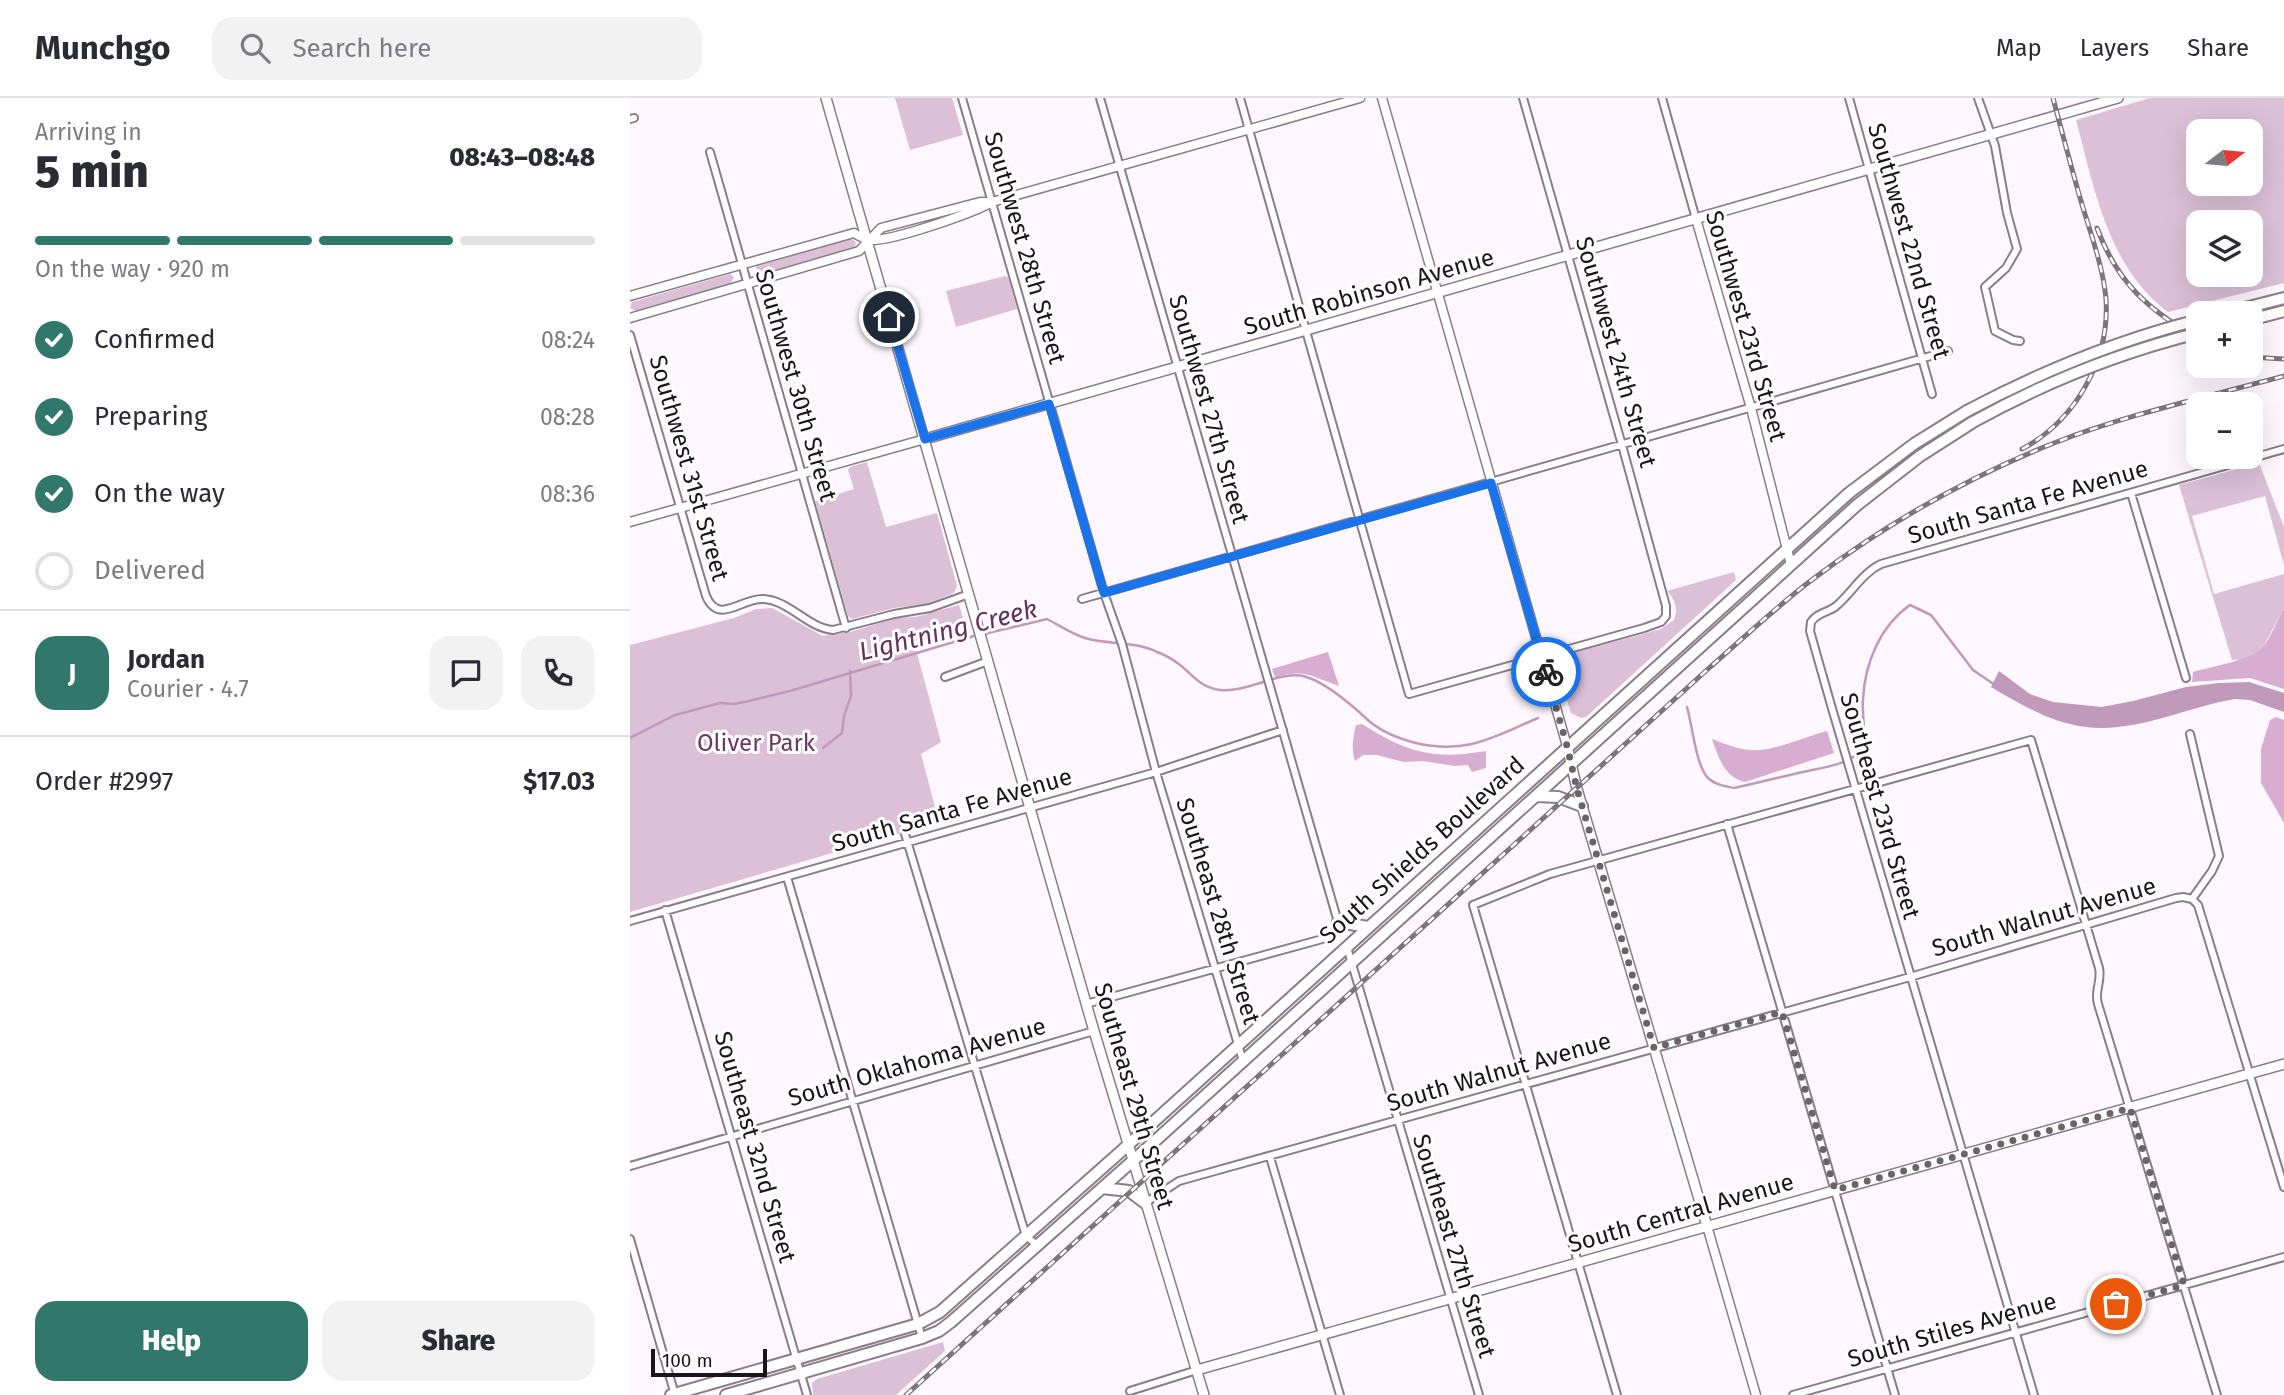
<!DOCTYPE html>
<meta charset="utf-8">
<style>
:root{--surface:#fff;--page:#f2f2f3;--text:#2b2b33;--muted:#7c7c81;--line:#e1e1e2;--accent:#32776b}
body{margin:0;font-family:"Fira Sans",sans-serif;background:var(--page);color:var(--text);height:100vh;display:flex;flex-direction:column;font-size:26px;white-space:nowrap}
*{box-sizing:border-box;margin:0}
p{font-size:23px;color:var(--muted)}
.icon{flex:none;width:38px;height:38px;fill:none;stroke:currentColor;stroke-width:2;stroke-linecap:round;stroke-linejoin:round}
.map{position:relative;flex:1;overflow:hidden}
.details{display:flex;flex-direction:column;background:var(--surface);width:630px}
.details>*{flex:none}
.needle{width:46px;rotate:74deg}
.fabs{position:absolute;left:1556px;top:21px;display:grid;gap:14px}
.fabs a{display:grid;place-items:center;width:77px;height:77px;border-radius:14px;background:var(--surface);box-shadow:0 7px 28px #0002;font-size:35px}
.scale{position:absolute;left:21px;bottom:18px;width:116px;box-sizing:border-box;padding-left:7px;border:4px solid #1b151a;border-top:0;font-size:19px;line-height:24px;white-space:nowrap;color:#1b151a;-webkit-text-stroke:5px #fff;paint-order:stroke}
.pin{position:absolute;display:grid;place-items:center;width:60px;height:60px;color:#fff;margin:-30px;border:4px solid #fff;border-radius:50%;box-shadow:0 2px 7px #0007}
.courier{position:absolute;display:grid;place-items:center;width:70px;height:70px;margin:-35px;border:5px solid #1a73e8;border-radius:50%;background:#fff;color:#222;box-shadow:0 2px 9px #0007}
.overview em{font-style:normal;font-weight:800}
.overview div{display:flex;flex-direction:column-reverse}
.overview{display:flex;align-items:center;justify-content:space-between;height:119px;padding:0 35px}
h1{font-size:46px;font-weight:800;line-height:52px}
.bar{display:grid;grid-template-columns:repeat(4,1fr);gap:10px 7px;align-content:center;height:84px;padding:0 35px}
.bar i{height:9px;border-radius:5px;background:var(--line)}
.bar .current{background:var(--accent)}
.bar p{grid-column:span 4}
.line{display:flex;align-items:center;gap:18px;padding:0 35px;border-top:2px solid var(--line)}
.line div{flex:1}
.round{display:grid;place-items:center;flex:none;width:74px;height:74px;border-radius:21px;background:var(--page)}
ol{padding:0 35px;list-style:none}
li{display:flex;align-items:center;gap:21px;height:77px}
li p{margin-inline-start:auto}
li .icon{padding:7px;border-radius:50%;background:var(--accent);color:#fff;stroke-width:4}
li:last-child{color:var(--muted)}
li i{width:38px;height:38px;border:4px solid var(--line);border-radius:50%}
.primary-button{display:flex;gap:14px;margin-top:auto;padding:14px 35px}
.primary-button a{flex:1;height:80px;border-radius:21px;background:var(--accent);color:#fff;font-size:28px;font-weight:800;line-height:80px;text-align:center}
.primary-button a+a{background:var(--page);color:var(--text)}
header{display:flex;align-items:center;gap:42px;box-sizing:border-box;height:98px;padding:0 35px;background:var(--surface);border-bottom:2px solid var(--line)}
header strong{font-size:33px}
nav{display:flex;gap:38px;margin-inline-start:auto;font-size:24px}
.search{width:490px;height:63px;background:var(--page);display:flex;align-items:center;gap:18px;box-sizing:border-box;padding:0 24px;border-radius:21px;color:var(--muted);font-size:26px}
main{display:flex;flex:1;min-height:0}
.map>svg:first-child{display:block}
.green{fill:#dbc0d7;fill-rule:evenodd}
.forest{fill:#d7add1}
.water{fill:#c199bb}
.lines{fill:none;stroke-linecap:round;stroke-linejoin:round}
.stream{stroke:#c199bb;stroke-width:2.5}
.minor-casing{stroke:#8b7d89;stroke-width:10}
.tertiary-casing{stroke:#8b7d89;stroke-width:11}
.secondary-casing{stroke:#8b7d89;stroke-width:12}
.primary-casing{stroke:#8b7d89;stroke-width:14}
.minor{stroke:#fff;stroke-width:6}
.tertiary{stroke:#fff;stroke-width:8}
.secondary{stroke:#fff;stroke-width:9}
.primary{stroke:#fff;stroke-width:10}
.rail-casing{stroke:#7c757b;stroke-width:5}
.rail{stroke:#fff;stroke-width:2.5;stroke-dasharray:8;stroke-linecap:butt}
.primary-bridge-casing{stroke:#8b7d89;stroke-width:14;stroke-linecap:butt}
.primary-bridge{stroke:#fff;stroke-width:10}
.done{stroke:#6a6469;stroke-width:7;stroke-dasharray:0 12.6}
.route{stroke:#1a73e8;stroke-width:9}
.labels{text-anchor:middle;stroke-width:6;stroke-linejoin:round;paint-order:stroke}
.street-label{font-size:24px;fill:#1b151a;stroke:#fff}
.park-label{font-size:24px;fill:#6c3866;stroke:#fff}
.water-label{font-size:26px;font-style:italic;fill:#663361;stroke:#fff}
</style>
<header>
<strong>Munchgo</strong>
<div class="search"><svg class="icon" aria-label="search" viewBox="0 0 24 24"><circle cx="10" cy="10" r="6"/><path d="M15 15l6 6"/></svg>Search here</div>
<nav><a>Map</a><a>Layers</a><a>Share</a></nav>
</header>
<main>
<section class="details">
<div class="overview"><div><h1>5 min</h1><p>Arriving in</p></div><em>08:43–08:48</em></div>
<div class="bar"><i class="current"></i><i class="current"></i><i class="current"></i><i></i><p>On the way · 920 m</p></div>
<ol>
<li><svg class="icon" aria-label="check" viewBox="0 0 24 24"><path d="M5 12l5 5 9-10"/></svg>Confirmed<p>08:24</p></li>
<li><svg class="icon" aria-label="check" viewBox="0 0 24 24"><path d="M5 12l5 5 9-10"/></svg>Preparing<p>08:28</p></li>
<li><svg class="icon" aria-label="check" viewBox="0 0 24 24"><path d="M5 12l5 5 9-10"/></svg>On the way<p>08:36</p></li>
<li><i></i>Delivered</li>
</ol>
<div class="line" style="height:126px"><b class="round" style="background:var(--accent);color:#fff">J</b><div><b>Jordan</b><p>Courier · 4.7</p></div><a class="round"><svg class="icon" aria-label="chat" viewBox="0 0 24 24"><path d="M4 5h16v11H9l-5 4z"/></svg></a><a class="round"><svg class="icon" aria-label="phone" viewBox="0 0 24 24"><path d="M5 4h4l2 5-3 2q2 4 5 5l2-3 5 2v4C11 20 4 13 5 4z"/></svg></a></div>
<div class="line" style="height:91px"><div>Order #2997</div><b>$17.03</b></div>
<div class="primary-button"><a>Help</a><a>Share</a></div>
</section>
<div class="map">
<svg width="1654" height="1297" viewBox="0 0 1654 1297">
<rect width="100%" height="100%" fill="#fef7fd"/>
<path class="green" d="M265 0H322L333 37 280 52Z
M1520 0H1654V185L1538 214C1478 170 1464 89 1446 22ZM1568 33H1620V86H1568ZM1568 124H1620V177H1568Z
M220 141 225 143 226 146 223 151 130 178 124 174 127 168Z
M100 176 104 179 101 185 6 213 0 210 2 204Z
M375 178 378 179 387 211 326 229 316 193Z
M237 364 256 429 307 415 327 488 324 495 297 506 264 510 222 521 218 518 185 403 224 391 218 372 220 369Z
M1629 365 1654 429V467L1635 398 1562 418 1584 496 1654 476V510L1632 551 1617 561 1602 562 1549 387Z
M1104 474 1106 482 956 619 951 620 941 615 926 567 927 563 932 558 1031 531 1044 522C1048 510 1046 503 1037 493Z
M329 507 335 527 284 544 311 644 291 656 309 724 0 814V547L104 520 126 511 142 510 193 538 220 534 266 520 286 519Z
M313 1244 315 1253 266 1297H183L182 1285 187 1281Z"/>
<path class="forest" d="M1654 510V591L1620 580 1562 584 1563 574C1579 569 1622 562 1632 550 1641 539 1647 523 1654 510Z
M698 554 709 588C680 578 676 571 645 579L642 571Z
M1646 619 1654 622V725L1631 685V651L1640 622Z
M732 626C778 655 803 662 856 653V670L842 674 838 667 824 668 793 663 774 664 747 657H733L725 663C721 650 723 640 726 627Z
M1197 633 1204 655 1115 684C1095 680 1088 659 1082 641 1098 647 1114 654 1132 652 1150 650 1178 638 1197 633Z"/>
<path class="water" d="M1369 573 1400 596 1423 604 1472 609 1503 603 1556 589 1589 585 1619 584 1654 595V614L1620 602 1605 601C1557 609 1506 635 1456 629 1421 625 1390 606 1361 589Z"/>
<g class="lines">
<path class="stream" d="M354 536 417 521C429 527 442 536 455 540 479 547 505 543 527 554 535 557 544 562 550 567 563 577 571 590 590 592 616 595 650 573 673 578 694 583 723 608 739 623 752 634 770 641 786 645 837 657 863 639 908 620
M1057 609C1062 626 1066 668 1078 680 1085 687 1095 688 1104 690 1127 685 1150 679 1173 674 1190 670 1210 668 1225 658 1240 648 1231 617 1233 601 1235 565 1250 528 1280 507L1301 517 1343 572 1365 587
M0 640 45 617 90 605 104 606 119 603 160 593 347 537
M193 650 212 635 214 618 221 598 220 573"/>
<g class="minor-casing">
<path id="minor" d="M332 0 474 495 492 546 526 674 613 963
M610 0 779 596 1014 530 1031 524 1036 518V508L992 347 893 0
M1032 0 1066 121
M1219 0 1302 296
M1348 0 1365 48 1377 115 1387 151 1376 170 1355 189 1365 233 1383 242 1390 243
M0 21 4 20
M80 54 216 530
M0 237 76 498C89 528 112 499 134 501 160 503 178 530 203 532L264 516 300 510 339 496
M1501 395 1556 580
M452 501 1318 253
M315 579 358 563
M1560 636 1589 758 1582 773 1562 801
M1097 726 1265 1297
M275 736 396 1138 407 1147
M157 779 292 1240
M1562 801 1568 807 1654 1089
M35 812 177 1297
M0 823 526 674 653 632
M717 849 849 1297
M456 906 696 840 706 833 708 824 470 0
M640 1059 710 1297
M0 1068 464 933
M515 1105 549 1083 1280 879 1546 800 1553 799 1562 801
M0 1141 45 1297
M500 1293 567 1272
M987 1297 843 807 920 776 1401 642 1469 870C1472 883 1464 893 1468 906L1587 1297
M1163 1297 1654 1159
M1404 1297 1201 607 1180 533 1181 524C1187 515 1196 515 1205 509 1221 496 1232 475 1251 466L1654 351"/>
</g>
<g class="tertiary-casing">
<path id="tertiary" d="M752 0 937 648
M1066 121 1121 310 1161 467
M0 198 224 135C228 137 234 141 239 142 260 144 343 115 362 104L730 0
M0 220 229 153 251 130 350 104H359
M0 424 295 341
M1077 1128 1126 1297"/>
</g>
<g class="secondary-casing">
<path id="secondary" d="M196 0 464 933 574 1297
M295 341 1488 0
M937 648 947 691 1077 1128
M567 1272 1654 966"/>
</g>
<g class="primary-casing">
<path id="primary" d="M1595 215 1654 200
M1620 222 1654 213
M906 698 928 699 952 708
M708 824 738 829
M472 1090 499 1093 515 1105
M41 1297 288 1226 310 1214 488 1056 1219 395 1284 346 1337 313
M96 1297 292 1240 309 1233 321 1224 515 1052 1227 407 1290 358 1343 324"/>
</g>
<use href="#minor" class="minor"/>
<use href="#tertiary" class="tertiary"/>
<use href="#secondary" class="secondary"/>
<use href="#primary" class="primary"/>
<g class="rail-casing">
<path id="rail" d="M1467 130C1488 186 1518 211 1568 241
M1620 259 1654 261
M1392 351C1445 323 1480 262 1476 201 1473 168 1460 134 1451 103 1441 69 1432 34 1423 0
M276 1297 1078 571C1111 542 1144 511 1179 484 1254 427 1336 380 1424 345 1498 316 1577 299 1654 278"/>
</g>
<use href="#rail" class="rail"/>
<g class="primary-bridge-casing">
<path id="primary-bridge" d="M1337 313C1412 273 1485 243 1568 222
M1343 324C1415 284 1488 255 1568 235"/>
</g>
<use href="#primary-bridge" class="primary-bridge"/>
</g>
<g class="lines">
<path class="done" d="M916 574 937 648 947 691 1024 950 1152 914 1205 1092 1500 1010 1554 1187 1486 1206"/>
<path class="route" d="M259 219 295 341 419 306 474 495 861 385 916 574"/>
</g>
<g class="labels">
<g class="street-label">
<text transform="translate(1279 143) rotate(74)" y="8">Southwest 22nd Street</text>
<text transform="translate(395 150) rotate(74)" y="8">Southwest 28th Street</text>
<text transform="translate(739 194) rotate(-16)" y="8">South Robinson Avenue</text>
<text transform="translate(1116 228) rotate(74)" y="8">Southwest 23rd Street</text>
<text transform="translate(986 254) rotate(74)" y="8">Southwest 24th Street</text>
<text transform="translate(166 287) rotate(74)" y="8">Southwest 30th Street</text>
<text transform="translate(579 311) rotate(74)" y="8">Southwest 27th Street</text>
<text transform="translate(59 370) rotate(74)" y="8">Southwest 31st Street</text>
<text transform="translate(1398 404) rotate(-16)" y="8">South Santa Fe Avenue</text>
<text transform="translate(1250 708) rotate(74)" y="8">Southeast 23rd Street</text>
<text transform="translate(322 712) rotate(-16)" y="8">South Santa Fe Avenue</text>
<text transform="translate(792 752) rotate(-42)" y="8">South Shields Boulevard</text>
<text transform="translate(588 813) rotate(73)" y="8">Southeast 28th Street</text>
<text transform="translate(1414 819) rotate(-16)" y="8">South Walnut Avenue</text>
<text transform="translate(287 964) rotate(-16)" y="8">South Oklahoma Avenue</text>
<text transform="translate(869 974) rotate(-16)" y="8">South Walnut Avenue</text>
<text transform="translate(504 998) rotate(74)" y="8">Southeast 29th Street</text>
<text transform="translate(125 1049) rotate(74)" y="8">Southeast 32nd Street</text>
<text transform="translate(1051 1115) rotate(-16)" y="8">South Central Avenue</text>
<text transform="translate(824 1148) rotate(73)" y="8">Southeast 27th Street</text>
<text transform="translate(1322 1232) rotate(-16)" y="8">South Stiles Avenue</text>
</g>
<g class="park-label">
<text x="126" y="653">Oliver Park</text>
</g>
<g class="water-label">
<text transform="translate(318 532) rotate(-14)" y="9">Lightning Creek</text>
</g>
</g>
</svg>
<div class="fabs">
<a><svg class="needle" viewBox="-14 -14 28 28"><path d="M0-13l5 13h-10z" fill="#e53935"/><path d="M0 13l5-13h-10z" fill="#7c7c81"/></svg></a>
<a><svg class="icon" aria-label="layers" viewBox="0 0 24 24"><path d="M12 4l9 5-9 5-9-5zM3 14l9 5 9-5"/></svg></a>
<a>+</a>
<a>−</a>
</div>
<div class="scale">100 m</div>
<div class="pin" style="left:1486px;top:1206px;background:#ea580c"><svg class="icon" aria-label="bag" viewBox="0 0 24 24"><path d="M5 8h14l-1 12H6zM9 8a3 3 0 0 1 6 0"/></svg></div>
<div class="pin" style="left:259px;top:219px;background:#1f2937"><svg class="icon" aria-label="home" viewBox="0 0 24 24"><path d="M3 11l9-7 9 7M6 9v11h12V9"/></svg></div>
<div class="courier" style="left:916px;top:574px"><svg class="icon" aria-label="bike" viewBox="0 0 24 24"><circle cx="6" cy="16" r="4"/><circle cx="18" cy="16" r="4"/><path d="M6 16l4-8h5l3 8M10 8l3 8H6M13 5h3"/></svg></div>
</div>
</main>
